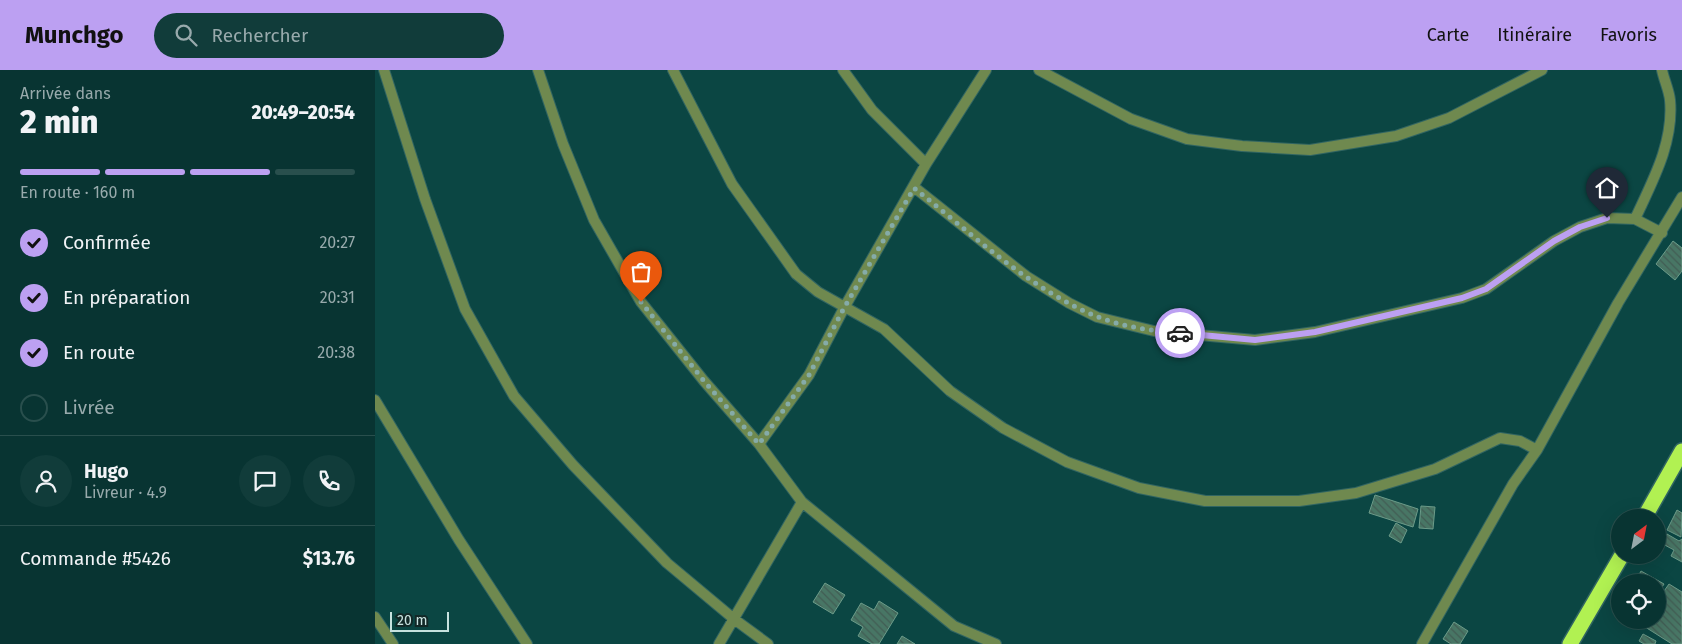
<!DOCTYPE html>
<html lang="fr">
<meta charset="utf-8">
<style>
:root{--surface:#083432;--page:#113c3a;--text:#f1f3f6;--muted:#98aaac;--line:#294f4d;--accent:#bca0f2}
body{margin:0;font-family:"Fira Sans",sans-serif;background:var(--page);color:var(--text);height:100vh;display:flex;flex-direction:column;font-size:19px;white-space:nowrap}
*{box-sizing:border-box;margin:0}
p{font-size:16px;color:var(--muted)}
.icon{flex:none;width:28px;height:28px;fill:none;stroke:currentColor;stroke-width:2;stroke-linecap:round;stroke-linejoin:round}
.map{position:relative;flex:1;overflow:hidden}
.sheet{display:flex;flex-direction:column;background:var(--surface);width:375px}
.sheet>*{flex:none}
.needle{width:32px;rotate:32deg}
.buttons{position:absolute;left:1236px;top:439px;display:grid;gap:10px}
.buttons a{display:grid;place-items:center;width:55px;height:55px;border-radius:50%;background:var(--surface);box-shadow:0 5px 20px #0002,0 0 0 1px var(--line);font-size:25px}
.scale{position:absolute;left:15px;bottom:12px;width:59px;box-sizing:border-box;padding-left:5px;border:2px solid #c7e2df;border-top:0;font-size:14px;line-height:18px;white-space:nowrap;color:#c7e2df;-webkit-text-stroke:4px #122827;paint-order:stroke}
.pin{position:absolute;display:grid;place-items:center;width:42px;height:42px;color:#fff;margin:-51px -21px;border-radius:50% 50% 50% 0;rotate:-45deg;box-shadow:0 0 5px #0007}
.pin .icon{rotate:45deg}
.courier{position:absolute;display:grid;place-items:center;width:50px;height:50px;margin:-25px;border:4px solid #bca0f2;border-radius:50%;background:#fff;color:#222;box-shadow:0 1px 6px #0007}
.headline em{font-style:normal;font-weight:800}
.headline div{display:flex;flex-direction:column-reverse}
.headline{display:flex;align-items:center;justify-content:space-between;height:85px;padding:0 20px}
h1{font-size:32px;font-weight:800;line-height:38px}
.bar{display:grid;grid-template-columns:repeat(4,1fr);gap:8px 5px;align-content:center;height:60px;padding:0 20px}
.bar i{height:6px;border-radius:4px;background:var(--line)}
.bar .current{background:var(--accent)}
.bar p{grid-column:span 4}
.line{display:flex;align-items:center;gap:12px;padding:0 20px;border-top:1px solid var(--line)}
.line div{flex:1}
.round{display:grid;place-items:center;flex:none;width:52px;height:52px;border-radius:26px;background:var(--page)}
ol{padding:0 20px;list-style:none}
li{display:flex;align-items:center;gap:15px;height:55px}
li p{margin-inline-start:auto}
li .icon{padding:5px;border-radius:50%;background:var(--accent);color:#111;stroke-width:4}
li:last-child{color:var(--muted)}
li i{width:28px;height:28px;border:2px solid var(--line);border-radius:50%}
header{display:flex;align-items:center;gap:30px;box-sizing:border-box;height:70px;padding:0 25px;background:var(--accent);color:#111}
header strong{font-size:24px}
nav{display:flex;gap:28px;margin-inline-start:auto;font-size:18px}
.search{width:350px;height:45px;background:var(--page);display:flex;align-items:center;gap:12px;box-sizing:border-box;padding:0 18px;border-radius:28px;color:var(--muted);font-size:19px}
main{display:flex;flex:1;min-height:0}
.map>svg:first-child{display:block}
.building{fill:url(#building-back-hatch);stroke:#6c9b89}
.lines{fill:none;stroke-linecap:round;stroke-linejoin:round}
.street-casing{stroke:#316562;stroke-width:12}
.highway-casing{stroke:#316562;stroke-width:18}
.street{stroke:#6f894f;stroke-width:10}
.highway{stroke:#b1f152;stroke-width:15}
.done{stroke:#85aba8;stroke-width:5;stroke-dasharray:0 9}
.route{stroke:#bca0f2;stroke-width:6}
</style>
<header>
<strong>Munchgo</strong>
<div class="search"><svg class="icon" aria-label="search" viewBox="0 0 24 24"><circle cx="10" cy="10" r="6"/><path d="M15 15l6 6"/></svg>Rechercher</div>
<nav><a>Carte</a><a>Itinéraire</a><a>Favoris</a></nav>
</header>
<main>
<section class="sheet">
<div class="headline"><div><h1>2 min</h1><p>Arrivée dans</p></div><em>20:49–20:54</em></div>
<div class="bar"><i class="current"></i><i class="current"></i><i class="current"></i><i></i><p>En route · 160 m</p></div>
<ol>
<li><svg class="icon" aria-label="check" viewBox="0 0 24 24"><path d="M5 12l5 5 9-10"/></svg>Confirmée<p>20:27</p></li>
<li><svg class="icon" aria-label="check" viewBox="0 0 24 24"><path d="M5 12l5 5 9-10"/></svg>En préparation<p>20:31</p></li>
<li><svg class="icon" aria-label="check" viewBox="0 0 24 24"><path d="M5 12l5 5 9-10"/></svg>En route<p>20:38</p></li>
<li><i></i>Livrée</li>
</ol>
<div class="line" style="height:90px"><a class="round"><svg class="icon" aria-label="person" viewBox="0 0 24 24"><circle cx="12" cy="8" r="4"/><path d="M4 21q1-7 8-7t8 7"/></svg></a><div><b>Hugo</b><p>Livreur · 4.9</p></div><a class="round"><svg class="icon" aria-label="chat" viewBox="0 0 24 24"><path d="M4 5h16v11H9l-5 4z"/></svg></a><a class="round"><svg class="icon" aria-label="phone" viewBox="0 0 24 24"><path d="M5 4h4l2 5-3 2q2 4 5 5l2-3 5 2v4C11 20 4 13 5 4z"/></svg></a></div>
<div class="line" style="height:65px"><div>Commande #5426</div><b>$13.76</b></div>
</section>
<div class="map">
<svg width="1307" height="574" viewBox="0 0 1307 574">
<defs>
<pattern id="building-back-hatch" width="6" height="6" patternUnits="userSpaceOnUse" patternTransform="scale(1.25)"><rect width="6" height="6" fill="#487665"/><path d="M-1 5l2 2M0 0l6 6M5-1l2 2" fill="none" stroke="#425d54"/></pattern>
</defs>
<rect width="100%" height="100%" fill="#0b4643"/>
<path class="building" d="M1298 171 1307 178V201L1300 210 1281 194Z
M1000 425 1043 439 1038 457 994 443Z
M1046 436 1060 437 1058 459 1044 458Z
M1302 440 1307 443 1306 467 1292 460Z
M1021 453 1032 460 1026 473 1014 466Z
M1292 464 1304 471 1307 469V492L1296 486 1299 480 1286 473Z
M1266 501 1289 514 1282 525V512H1260Z
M450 513 470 525 458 544 438 532Z
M1294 514 1307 522V574H1297L1267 555 1270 550H1282V531Z
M504 531 523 543 504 574H497L483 566 488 557 476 550 486 533 499 540Z
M1079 552 1093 561 1085 574H1076L1068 569Z
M1268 564 1281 571 1280 574H1269L1264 571Z
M527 566 540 574H522Z"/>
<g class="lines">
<g class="street-casing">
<path id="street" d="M9 0 50 129 90 239 139 326 198 395 292 493 359 549 393 574
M163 0 188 74 219 150 266 232 329 311 384 374 427 432 579 556 621 574
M298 0 357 114 421 204 443 222 509 259 575 321 628 358 692 392 764 418 830 431H924L981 423 1060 399 1125 368 1145 371 1162 380
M468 0 497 40 551 94
M664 0 756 49 812 69 867 76 935 80 1021 66 1074 48 1167 0
M539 117 651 206 694 233 722 247 779 261 880 270 940 262 1087 228 1111 219 1179 171 1205 157 1232 148 1260 149 1287 163
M1260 149C1277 112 1299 73 1295 30 1294 20 1289 10 1287 0
M0 330 84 470 152 574
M384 374 434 305 469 238 551 94 611 0
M0 547 18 574
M344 574 427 432
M1047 574 1138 414 1162 380 1243 233 1307 127"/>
</g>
<g class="highway-casing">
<path id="highway" d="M1269 448 1307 381
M1195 574 1247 485"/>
</g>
<use href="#street" class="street"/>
<use href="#highway" class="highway"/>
</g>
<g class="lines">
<path class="done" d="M266 232 329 311 384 374 434 305 469 238 539 118C596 163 654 219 723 247 749 257 777 261 805 263"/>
<path class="route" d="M805 263 880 270 940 262 1087 228 1111 219 1179 171 1205 157 1232 148"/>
</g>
</svg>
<div class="buttons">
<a><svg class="needle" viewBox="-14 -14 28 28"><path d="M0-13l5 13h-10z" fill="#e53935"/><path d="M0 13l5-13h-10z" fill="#98aaac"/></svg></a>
<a><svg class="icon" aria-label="locate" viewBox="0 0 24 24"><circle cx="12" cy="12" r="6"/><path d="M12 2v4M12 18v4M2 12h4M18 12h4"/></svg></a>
</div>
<div class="scale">20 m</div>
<div class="pin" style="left:266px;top:232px;background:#ea580c"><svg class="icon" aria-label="bag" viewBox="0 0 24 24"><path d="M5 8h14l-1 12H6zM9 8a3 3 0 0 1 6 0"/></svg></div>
<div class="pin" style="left:1232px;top:148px;background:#1f2937"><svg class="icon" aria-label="home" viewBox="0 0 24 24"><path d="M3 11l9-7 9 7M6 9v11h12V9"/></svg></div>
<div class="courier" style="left:805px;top:263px"><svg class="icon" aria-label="car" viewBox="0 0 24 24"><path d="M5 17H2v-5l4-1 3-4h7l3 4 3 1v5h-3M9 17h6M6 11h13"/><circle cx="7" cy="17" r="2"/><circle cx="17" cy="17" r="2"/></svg></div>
</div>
</main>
